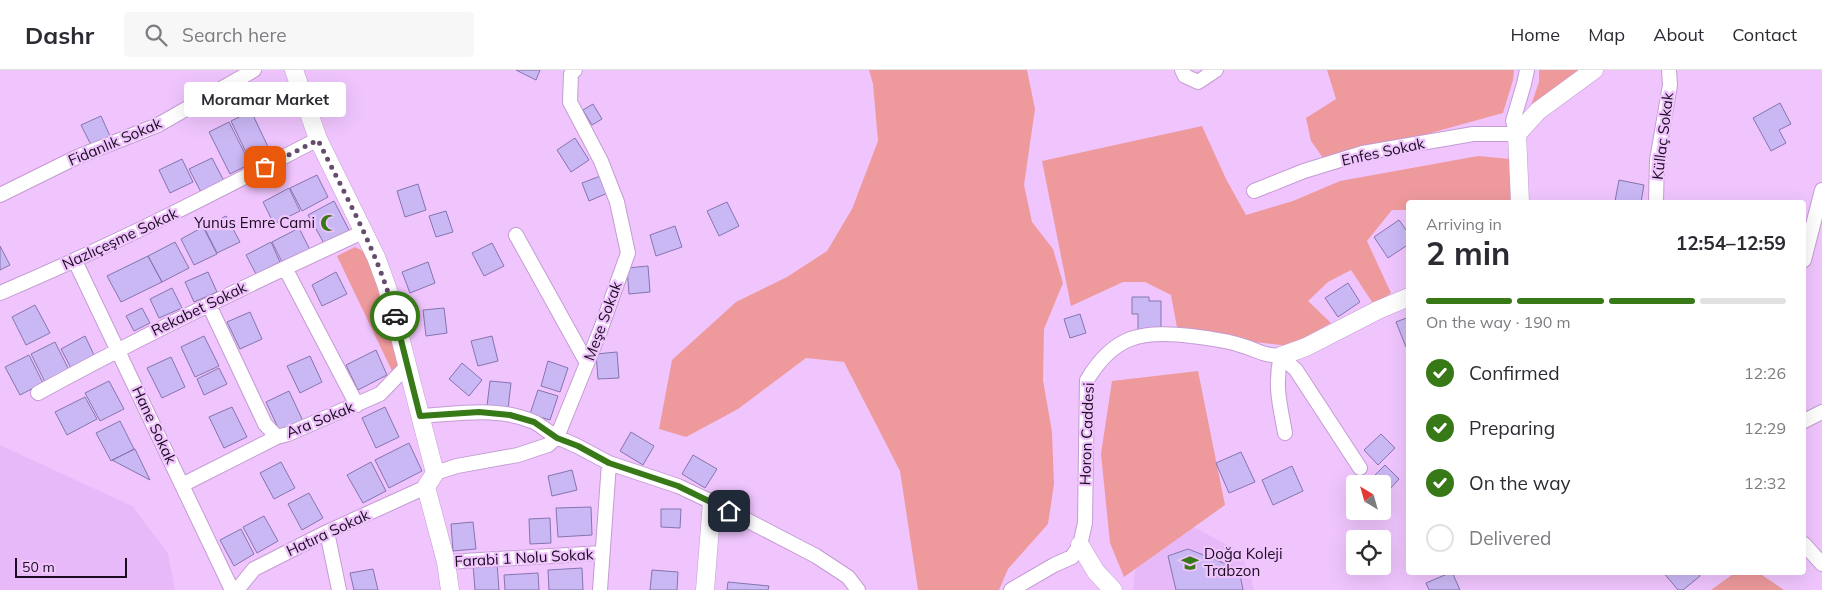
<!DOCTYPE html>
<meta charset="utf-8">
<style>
:root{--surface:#fff;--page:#f7f7f7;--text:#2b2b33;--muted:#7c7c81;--line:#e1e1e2;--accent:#377817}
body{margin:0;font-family:Mulish,sans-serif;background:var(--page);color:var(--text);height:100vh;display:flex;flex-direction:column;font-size:19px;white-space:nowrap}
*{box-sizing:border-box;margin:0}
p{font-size:16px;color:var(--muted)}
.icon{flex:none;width:28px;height:28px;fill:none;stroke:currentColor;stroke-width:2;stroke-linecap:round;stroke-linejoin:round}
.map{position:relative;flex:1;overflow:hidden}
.details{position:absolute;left:1406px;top:130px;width:400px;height:375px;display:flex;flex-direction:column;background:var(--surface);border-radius:5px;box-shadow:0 5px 20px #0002}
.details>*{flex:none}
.needle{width:32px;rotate:323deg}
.buttons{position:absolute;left:1346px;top:405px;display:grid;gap:10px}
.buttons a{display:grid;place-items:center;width:45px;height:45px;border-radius:5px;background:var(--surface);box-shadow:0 5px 20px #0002;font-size:25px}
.scale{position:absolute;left:15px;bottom:12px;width:112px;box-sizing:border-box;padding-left:5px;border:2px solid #1a0b1f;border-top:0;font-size:14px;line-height:18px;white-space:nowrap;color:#1a0b1f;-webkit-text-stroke:4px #f0c5fe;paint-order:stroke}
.pin{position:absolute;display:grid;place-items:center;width:42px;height:42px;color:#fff;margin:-21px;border-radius:10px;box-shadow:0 2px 8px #0006}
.courier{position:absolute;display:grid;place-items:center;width:50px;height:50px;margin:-25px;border:4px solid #377817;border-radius:50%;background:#fff;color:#222;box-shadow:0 1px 6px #0007}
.bubble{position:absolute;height:35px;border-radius:5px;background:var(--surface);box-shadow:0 5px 20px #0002;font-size:16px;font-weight:700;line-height:35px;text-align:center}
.summary em{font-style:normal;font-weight:700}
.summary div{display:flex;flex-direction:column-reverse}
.summary{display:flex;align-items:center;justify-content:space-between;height:85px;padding:0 20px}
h1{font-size:32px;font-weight:700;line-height:38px}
.bar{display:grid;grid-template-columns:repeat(4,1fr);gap:8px 5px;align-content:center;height:60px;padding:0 20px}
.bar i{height:6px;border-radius:4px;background:var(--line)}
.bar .active{background:var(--accent)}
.bar p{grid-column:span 4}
ol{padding:0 20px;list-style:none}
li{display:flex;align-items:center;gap:15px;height:55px}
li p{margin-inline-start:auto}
li .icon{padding:5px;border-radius:50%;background:var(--accent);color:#fff;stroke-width:4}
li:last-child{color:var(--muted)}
li i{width:28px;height:28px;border:2px solid var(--line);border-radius:50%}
header{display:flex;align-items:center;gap:30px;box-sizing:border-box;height:70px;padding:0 25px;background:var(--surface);border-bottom:1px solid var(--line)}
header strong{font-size:24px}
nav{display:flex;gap:28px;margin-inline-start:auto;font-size:18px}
.search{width:350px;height:45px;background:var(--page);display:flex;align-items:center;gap:12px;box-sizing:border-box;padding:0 18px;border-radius:5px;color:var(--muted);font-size:19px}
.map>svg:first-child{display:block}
.built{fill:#e8b9f8}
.green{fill:#ee9a9c}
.building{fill:#cab8f5;stroke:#8674ae}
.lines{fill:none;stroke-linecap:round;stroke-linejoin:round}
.minor-casing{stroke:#c49bd2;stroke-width:16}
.tertiary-casing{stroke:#c49bd2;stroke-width:19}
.minor{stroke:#fff;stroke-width:14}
.tertiary{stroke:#fff;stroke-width:18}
.done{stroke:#654c6d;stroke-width:5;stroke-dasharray:0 9}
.route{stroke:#377817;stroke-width:6}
.labels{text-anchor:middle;stroke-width:4.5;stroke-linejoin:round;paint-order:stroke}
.street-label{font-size:15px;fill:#1a0b1f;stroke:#f0c5fe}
.poi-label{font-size:15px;fill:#1a0b1f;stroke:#f0c5fe;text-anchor:end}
</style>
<header>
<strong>Dashr</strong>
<div class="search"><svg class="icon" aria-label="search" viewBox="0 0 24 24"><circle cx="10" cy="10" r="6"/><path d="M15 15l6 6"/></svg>Search here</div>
<nav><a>Home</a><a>Map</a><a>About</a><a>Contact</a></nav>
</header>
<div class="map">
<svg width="1822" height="520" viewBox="0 0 1822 520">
<rect width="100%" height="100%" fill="#f0c5fe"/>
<path class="built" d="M0 375 132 436 168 483 175 520H0Z
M1188 454 1239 481 1250 504 1254 520H1133L1140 459Z"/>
<path class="green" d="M869 0H1027L1035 39 1024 115 1032 152 1053 179 1063 213 1044 259 1043 310 1052 362 1054 414 1048 454 1008 499 999 520H918L900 401 844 292 806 288 738 339 686 367 659 359 672 290 736 232 787 207 827 181 852 139 878 71 873 14Z
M1327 0H1514L1513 10 1503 43 1326 92 1311 71 1306 48 1336 29Z
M1539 0H1581L1529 41 1539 12Z
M1202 56 1226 109 1246 145 1293 131 1340 111 1478 86 1510 89 1511 132H1409V140H1392L1367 171 1391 223 1374 235 1351 200 1328 212 1308 231 1331 253 1290 276 1178 263 1171 225 1145 212H1123L1071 236 1042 91Z
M355 177 367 183 401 294 392 301 337 186Z
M1198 301 1225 435 1124 507 1110 473 1101 384 1112 311Z
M1736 502 1759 503 1784 520H1711Z"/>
<path class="building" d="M516 0H540L536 10Z
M1780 33 1791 54 1779 60 1786 73 1771 81 1753 48Z
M593 34 602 49 592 55 583 40Z
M251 41 271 83 251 93 231 51Z
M101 46 110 66 91 75 81 55Z
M229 52 250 94 230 104 209 62Z
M575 68 589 90 571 102 557 80Z
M212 88 224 111 201 122 189 99Z
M182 89 193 112 170 123 159 100Z
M317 105 328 127 302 141 290 118Z
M603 105 610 122 589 131 582 113Z
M1619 110 1644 115 1641 132 1615 131Z
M418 114 426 140 405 147 397 121Z
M289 118 300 141 274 154 263 132Z
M334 131 350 162 325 175 308 145Z
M727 132 739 156 719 166 707 141Z
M446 141 453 162 436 167 429 146Z
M226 146 240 172 217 183 204 157Z
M1399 150 1409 164V174L1388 188 1374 167Z
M675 156 682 177 656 186 650 165Z
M203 157 217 184 194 195 181 169Z
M299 158 310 180 283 194 272 172Z
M175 172 189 198 162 212 148 186Z
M271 172 280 192 256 204 246 185Z
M492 173 504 196 484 206 472 183Z
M0 176 10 195 0 200Z
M148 186 162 212 121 232 107 206Z
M428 192 435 213 410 223 402 202Z
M648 196 650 222 629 224 627 198Z
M208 202 217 222 194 232 185 212Z
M336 202 347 224 322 236 312 215Z
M1348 213 1360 232 1338 247 1325 228Z
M172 218 182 238 159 248 150 229Z
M1132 227H1149V231H1161V261H1138V244H1132Z
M35 235 50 263 26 275 12 247Z
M142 238 150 253 134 261 126 246Z
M444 238 447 263 426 266 423 240Z
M250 242 262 269 240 279 227 252Z
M1080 244 1086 263 1070 268 1064 249Z
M1409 247V276L1406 277 1396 252Z
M85 266 95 287 72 300 61 279Z
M204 266 219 296 195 307 181 277Z
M492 266 498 291 478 296 471 271Z
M55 272 69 300 45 312 31 284Z
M376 280 387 305 358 320 346 295Z
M617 282 619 308 598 309 596 284Z
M29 285 43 313 20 325 5 297Z
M310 286 322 312 300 323 287 296Z
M171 287 185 317 162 328 147 298Z
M548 291 568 298 560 322 541 316Z
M462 293 482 310 469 326 449 309Z
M219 298 227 314 204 325 197 309Z
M109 311 124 339 100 351 85 323Z
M490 311 511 313 508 339 487 336Z
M538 320 558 326 550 350 530 344Z
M289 321 303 351 280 362 266 332Z
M85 327 97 349 67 365 55 342Z
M232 337 247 367 224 378 209 347Z
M385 337 399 367 376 378 362 348Z
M120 351 134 379 111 391 96 363Z
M631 362 654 376 643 395 620 381Z
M1381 364 1395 378 1378 395 1364 380Z
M409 373 422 401 389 418 375 390Z
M135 379 150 410 112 390Z
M1241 382 1255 412 1229 423 1216 393Z
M693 385 717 399 705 418 682 404Z
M281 392 295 418 274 429 260 403Z
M371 392 386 421 363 433 347 405Z
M1385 395 1399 409 1388 421 1382 414 1373 407Z
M1292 396 1303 421 1273 435 1262 410Z
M572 400 577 420 552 426 548 406Z
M309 423 323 448 302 460 288 434Z
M591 437 592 465 558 467 556 438Z
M661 439H681L680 458 661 457Z
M264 446 278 471 257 483 243 457Z
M550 448 551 473 530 474 529 449Z
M473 452 476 479 453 481 451 454Z
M241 459 254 484 234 496 220 470Z
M1188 479 1239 499 1243 520H1176L1168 486Z
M497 492 499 520H475L473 494Z
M582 498 583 520H549L548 500Z
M373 499 378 520H354L350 503Z
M652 500 678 502 677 520H650Z
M1452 502 1460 520H1429L1426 513Z
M1663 502H1697L1700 506 1683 520H1678Z
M538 503 539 520H505L504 505Z
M728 512 769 516 768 520H727Z"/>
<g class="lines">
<g class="minor-casing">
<path id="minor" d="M1182 0 1185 6 1198 12 1216 0
M1254 121 1304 101 1363 83 1473 64H1517L1513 51 1524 14 1527 0
M0 125 77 87 158 55 254 0
M1656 132 1657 90 1670 15 1669 0
M516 165 587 293
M1804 190 1822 120
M75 191 232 520
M285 198 357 335
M0 223C109 177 213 124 318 69
M209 235 265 354 277 367 288 364 380 324 407 296
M1281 286 1296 300 1360 398
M1281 286C1274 315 1280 335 1285 363
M38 323C144 265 253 212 363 162
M420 346C457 344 499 336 534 352 542 356 549 363 557 367L600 261 628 183 617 132 601 91 570 32 571 4 575 0
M1804 351 1822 342
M435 403 457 396 518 385 548 375 557 367 577 376 609 393 678 416 712 432 816 486 848 507 858 520
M182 415 277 367
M327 462 339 520
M1804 474 1822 494
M446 492 602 483
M237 520 254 499 327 462 426 417
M600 520 609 393
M1011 520 1054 495 1072 487 1080 475 1085 453 1087 310C1114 265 1142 260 1191 266 1207 268 1225 270 1240 275 1258 280 1261 285 1281 286"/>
</g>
<g class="tertiary-casing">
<path id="tertiary" d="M294 0 318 69 376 187 387 217 435 403 426 417 446 492 450 520
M1520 132 1517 64 1538 41 1594 0
M1281 286 1306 277 1378 240 1409 227
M1080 475 1096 502 1113 520
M705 520 712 432"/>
</g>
<use href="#minor" class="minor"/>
<use href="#tertiary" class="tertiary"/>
</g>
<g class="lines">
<path class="done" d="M265 97 318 70C346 127 379 184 395 246"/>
<path class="route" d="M395 246 420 346 479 342 510 345 534 352 557 368 578 376 609 393 678 416 729 441"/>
</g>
<defs>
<g id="mosque-bare" transform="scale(1.35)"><path d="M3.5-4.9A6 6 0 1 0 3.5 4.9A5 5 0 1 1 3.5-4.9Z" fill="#377817" stroke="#f0c5fe" stroke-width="2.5" paint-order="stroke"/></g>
<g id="school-bare" transform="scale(1.35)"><path d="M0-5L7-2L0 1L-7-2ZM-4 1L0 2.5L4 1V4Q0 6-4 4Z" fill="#377817" stroke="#f0c5fe" stroke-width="2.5" paint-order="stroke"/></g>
</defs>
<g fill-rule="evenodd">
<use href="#mosque-bare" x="329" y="153"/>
<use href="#school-bare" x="1190" y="493"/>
</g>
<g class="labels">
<g class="street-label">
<text transform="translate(1663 66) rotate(-83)" y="5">Küllaç Sokak</text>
<text transform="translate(115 72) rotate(-23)" y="5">Fidanlık Sokak</text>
<text transform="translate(1383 82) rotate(-12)" y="5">Enfes Sokak</text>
<text transform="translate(120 169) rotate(-25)" y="5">Nazlıçeşme Sokak</text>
<text transform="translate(199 239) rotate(-26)" y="5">Rekabet Sokak</text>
<text transform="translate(603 251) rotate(-70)" y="5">Meşe Sokak</text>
<text transform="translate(320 350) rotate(-22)" y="5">Ara Sokak</text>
<text transform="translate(154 355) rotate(65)" y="5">Hane Sokak</text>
<text transform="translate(1087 364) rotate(-88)" y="5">Horon Caddesi</text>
<text transform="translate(328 463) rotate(-25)" y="5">Hatıra Sokak</text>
<text transform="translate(524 488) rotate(-3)" y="5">Farabi 1 Nolu Sokak</text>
</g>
<g class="poi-label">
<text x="315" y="158">Yunus Emre Cami</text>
<text x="1204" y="489" text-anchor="start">Doğa Koleji<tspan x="1204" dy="17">Trabzon</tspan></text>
</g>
</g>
</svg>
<div class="buttons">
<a><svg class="needle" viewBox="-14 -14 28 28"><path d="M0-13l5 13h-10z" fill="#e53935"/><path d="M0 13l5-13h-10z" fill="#7c7c81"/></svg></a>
<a><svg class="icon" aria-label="locate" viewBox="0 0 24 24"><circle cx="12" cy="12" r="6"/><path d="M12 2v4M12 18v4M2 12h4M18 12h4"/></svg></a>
</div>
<div class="scale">50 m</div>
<div class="pin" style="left:265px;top:97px;background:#ea580c"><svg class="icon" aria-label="bag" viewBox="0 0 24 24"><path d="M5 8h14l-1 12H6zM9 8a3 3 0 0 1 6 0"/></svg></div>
<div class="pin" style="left:729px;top:441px;background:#1f2937"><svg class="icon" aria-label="home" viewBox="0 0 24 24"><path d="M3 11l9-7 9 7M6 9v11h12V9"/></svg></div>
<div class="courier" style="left:395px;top:246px"><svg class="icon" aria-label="car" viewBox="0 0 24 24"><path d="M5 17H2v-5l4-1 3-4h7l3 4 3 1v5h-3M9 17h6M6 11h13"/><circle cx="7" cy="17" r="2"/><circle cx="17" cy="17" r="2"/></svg></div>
<div class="bubble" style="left:184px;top:12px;width:162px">Moramar Market</div>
<section class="details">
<div class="summary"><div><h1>2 min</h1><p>Arriving in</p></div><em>12:54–12:59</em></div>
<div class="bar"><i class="active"></i><i class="active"></i><i class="active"></i><i></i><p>On the way · 190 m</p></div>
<ol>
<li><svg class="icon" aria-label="check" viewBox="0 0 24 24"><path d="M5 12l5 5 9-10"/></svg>Confirmed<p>12:26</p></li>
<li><svg class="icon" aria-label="check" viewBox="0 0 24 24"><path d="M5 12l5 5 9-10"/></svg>Preparing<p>12:29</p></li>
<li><svg class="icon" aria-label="check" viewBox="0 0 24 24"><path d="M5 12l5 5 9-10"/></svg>On the way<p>12:32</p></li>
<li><i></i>Delivered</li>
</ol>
</section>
</div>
